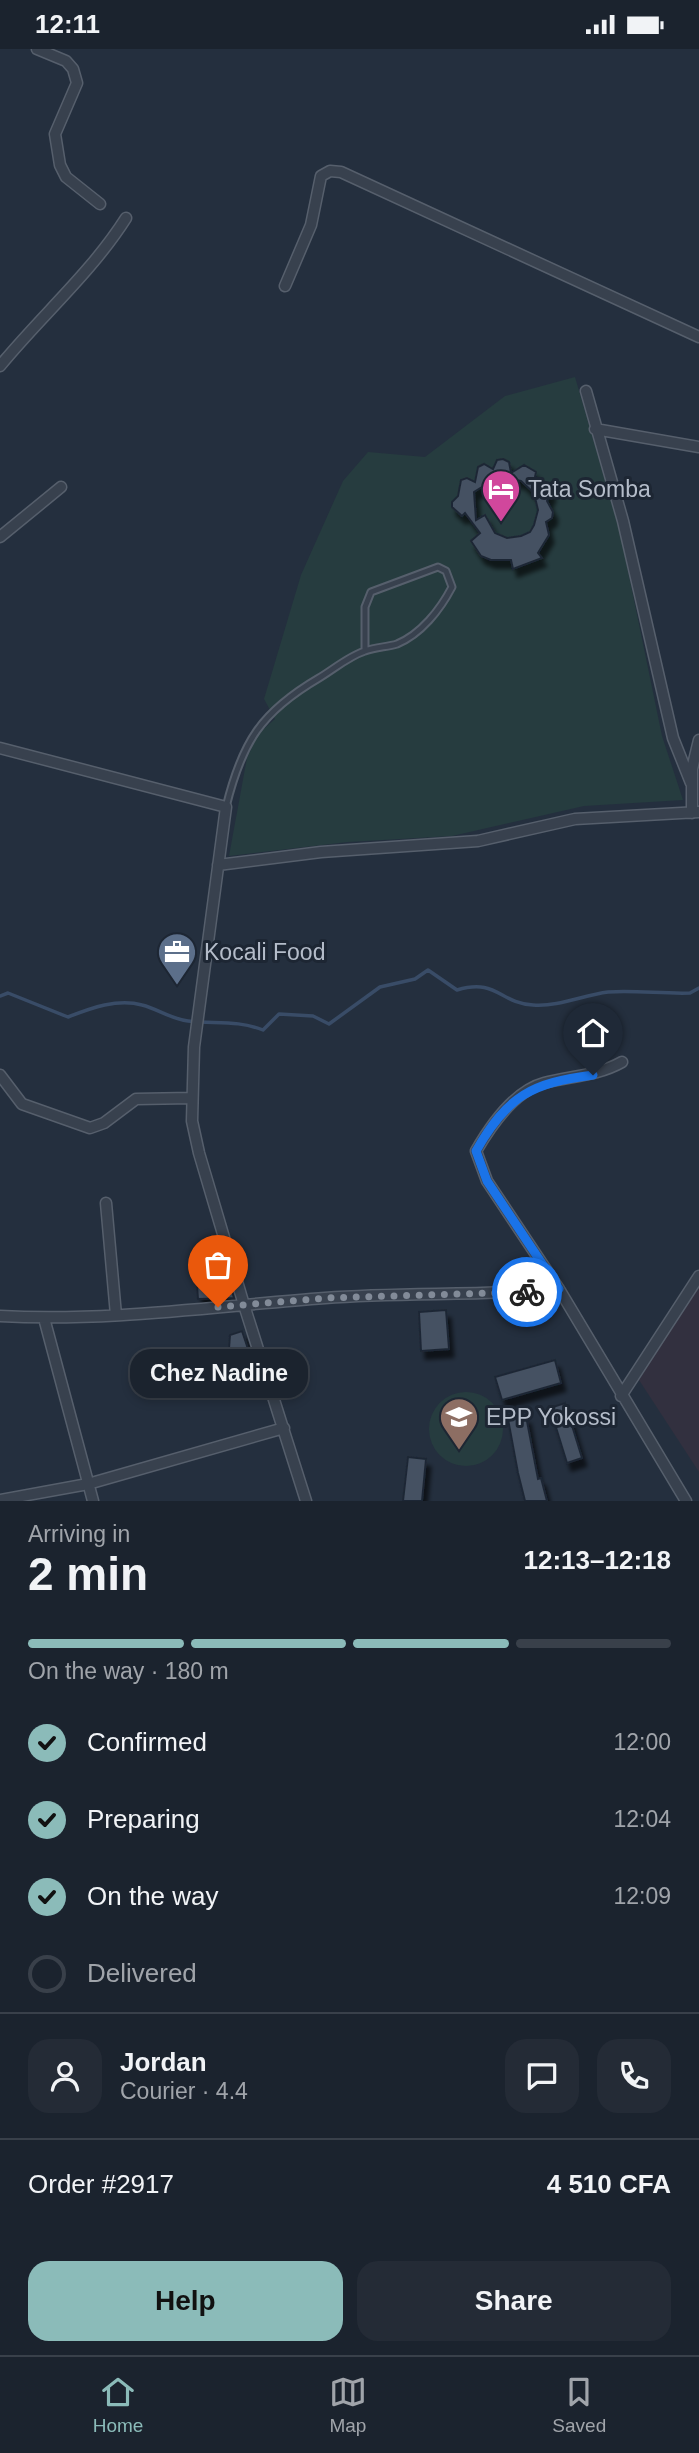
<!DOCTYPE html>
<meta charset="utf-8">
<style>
:root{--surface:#1b232e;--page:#242b36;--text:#f1f3f6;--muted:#a0a4aa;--line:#39404a;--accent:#8bbbb9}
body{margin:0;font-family:Helvetica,sans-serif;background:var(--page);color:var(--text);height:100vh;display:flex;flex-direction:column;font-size:26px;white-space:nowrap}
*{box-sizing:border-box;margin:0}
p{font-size:23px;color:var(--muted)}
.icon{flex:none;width:38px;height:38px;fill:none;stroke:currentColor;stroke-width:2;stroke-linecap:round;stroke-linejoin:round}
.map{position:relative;height:1452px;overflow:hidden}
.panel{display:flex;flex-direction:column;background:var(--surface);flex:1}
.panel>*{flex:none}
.pin{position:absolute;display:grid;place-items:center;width:60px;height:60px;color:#fff;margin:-72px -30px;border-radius:50% 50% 50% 0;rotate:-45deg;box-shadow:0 0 7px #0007}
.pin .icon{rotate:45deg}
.courier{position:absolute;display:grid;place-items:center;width:70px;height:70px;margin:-35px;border:5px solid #1a73e8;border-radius:50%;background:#fff;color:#222;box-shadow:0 2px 9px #0007}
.bubble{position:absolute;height:49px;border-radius:21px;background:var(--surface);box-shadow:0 4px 10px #0003,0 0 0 2px var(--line);font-size:23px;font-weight:700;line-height:49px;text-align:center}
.head em{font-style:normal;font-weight:700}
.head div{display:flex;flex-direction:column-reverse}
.head{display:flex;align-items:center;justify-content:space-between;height:119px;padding:0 28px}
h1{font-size:46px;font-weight:700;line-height:52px}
.bar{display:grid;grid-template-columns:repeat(4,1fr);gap:10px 7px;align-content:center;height:84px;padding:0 28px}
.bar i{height:9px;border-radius:5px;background:var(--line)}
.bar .on{background:var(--accent)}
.bar p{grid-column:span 4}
.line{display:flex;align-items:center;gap:18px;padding:0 28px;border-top:2px solid var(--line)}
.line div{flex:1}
.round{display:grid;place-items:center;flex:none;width:74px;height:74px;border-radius:21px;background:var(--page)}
ol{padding:0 28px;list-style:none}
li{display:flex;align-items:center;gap:21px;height:77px}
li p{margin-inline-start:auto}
li .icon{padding:7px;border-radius:50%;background:var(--accent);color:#111;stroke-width:4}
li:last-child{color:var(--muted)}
li i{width:38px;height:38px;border:4px solid var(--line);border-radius:50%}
.button{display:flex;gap:14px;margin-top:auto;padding:14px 28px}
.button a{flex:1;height:80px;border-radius:21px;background:var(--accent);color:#111;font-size:28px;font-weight:700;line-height:80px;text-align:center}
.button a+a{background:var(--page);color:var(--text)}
.status{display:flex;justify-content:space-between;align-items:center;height:49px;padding:0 35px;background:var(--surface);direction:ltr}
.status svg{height:19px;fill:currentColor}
.menu{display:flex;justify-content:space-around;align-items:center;height:98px;border-top:2px solid var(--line);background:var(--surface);font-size:19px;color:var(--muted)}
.menu a{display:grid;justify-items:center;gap:4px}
.menu .on{color:var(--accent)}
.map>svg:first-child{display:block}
.medical{fill:#32303f}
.green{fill:#263c3f}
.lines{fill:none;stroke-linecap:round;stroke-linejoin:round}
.stream{stroke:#394c67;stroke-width:3.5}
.building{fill:#455162;stroke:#1f2835;stroke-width:2;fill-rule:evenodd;filter:url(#shadow)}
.lane-casing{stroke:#565f6c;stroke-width:9}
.street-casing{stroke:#565f6c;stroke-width:13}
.lane{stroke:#38414e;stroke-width:5}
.street{stroke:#38414e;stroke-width:10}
.done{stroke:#828b98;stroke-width:7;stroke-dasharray:0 12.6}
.route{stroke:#1a73e8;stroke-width:9}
.labels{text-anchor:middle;stroke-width:6;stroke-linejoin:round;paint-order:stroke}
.poi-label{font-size:23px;fill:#b4bcc9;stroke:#1d2633;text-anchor:start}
</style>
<div class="status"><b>12:11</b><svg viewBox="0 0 49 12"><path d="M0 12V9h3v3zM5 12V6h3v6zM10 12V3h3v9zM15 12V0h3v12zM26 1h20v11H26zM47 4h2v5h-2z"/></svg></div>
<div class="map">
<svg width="699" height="1452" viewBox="0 0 699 1452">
<defs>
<filter id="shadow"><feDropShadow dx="4.5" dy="8" stdDeviation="2" flood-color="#0009"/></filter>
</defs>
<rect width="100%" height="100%" fill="#242f3e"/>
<path class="medical" d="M699 1229V1423L639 1331Z"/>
<path class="green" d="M575 328 620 483 662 687 683 751 584 757 452 787 348 793 229 807 247 709 258 685 275 670 264 650 301 526 343 432 368 403 425 408 505 347Z
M429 1380a37 37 0 1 1 74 0a37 37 0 1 1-74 0Z"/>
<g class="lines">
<path class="stream" d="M0 947 8 944 68 968C91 959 118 949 142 956 158 960 171 970 188 972 215 975 238 971 263 981L279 965 313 967 329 975 380 938 415 930 428 921 457 941C497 929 499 954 533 956 559 958 583 946 608 943 635 941 663 945 690 944L699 939"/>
</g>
<path class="building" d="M503 410 509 413 511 424 524 416 536 423 534 433 548 437 551 444 547 452 553 463 552 469 546 473 549 486 538 504 542 509 513 520 511 511H491L481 507 471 492 480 484 465 464 462 467 452 458V453L458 447 461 431 467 429 475 433 478 418 484 415 493 420 497 411ZM498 428 521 432 534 444 538 461 534 476 530 483 521 487 507 489 495 484 485 466 476 471 474 443Z
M230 1235 234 1249 198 1250 197 1236Z
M446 1261 449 1300 421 1302 419 1263Z
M242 1282 250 1306 228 1313 230 1286Z
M555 1311 561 1334 502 1351 495 1328Z
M565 1354 582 1409 567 1414 550 1359Z
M526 1367 538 1430 541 1429 547 1452H525L518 1424 508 1370Z
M408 1408 426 1410 422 1452H403Z"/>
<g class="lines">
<g class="lane-casing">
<path id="lane" d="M226 758C242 693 261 663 319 629 334 620 349 607 365 602 376 598 387 598 397 595 421 585 440 561 452 538L446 522 438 518 371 543 365 558V602"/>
</g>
<g class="street-casing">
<path id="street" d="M37 0 66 12 73 20 77 34 55 85 60 116 66 128 100 155
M285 237 311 176 321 127 330 122 341 123 699 288
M0 317C41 267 91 224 126 169
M586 342 623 472 673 689 691 734
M595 380 699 398
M0 488 61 438
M0 699 226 758 194 998 192 1072 199 1104 244 1256 306 1452
M692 764V720L699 691
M218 816 321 803 478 792 575 770 699 763
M622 1013C597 1027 571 1027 544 1034 514 1042 491 1076 476 1102L487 1132 559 1240 686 1452
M0 1026 22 1055 90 1079 104 1074 136 1050 191 1049
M106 1154 116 1266
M0 1267C108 1273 217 1257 325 1249 403 1243 481 1247 559 1240
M44 1269 93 1452
M621 1347 699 1227
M0 1451 88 1435 284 1379"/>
</g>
<use href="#lane" class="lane"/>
<use href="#street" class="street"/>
</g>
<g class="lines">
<path class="done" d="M218 1258 326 1249 527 1243"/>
<path class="route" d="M527 1243 559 1240 487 1132 476 1102C508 1046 532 1034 593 1026"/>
</g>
<defs>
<g id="hotel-pin" transform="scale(2.0125)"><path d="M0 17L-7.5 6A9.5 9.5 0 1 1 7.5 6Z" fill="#d1479c" stroke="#1d2633"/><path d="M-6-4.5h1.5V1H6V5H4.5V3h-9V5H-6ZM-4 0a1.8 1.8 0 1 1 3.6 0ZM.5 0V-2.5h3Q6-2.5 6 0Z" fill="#fff"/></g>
<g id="office-pin" transform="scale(2.0125)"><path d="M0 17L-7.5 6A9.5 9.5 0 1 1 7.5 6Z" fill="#5c6f8a" stroke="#1d2633"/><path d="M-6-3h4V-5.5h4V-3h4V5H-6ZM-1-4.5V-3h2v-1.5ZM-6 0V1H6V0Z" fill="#fff"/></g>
<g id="school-pin" transform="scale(2.0125)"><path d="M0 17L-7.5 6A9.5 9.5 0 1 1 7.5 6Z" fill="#8d6e63" stroke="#1d2633"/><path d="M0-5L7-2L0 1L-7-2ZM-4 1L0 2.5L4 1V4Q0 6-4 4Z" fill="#fff"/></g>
</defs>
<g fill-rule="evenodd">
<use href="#hotel-pin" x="501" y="440"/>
<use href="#office-pin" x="177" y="903"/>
<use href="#school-pin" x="459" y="1368"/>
</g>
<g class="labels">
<g class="poi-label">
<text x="528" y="448">Tata Somba</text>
<text x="204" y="911">Kocali Food</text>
<text x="486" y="1376">EPP Yokossi</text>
</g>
</g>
</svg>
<div class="pin" style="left:218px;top:1258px;background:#ea580c"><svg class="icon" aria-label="bag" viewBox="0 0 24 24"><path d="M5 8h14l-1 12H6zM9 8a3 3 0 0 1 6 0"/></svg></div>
<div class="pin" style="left:593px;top:1026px;background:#1f2937"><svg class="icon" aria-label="home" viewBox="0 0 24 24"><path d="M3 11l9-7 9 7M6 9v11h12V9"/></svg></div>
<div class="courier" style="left:527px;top:1243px"><svg class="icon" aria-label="bike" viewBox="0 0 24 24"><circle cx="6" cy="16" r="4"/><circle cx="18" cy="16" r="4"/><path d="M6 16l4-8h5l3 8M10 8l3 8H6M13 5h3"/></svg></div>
<div class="bubble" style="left:130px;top:1300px;width:178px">Chez Nadine</div>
</div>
<section class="panel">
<div class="head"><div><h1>2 min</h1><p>Arriving in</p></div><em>12:13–12:18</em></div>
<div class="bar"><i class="on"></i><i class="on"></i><i class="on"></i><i></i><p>On the way · 180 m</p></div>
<ol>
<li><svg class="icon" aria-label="check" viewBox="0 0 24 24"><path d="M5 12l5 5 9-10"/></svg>Confirmed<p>12:00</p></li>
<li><svg class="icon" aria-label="check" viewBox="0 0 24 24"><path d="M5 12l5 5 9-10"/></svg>Preparing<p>12:04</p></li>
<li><svg class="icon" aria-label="check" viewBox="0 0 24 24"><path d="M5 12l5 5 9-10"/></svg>On the way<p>12:09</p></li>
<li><i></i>Delivered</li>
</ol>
<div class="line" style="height:126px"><a class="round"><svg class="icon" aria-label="person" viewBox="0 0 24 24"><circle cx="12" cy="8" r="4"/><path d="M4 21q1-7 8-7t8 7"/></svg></a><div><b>Jordan</b><p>Courier · 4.4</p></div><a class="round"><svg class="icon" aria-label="chat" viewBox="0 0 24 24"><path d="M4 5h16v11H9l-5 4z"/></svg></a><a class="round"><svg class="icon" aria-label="phone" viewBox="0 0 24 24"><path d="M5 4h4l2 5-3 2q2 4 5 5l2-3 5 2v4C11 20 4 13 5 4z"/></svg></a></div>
<div class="line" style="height:91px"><div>Order #2917</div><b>4 510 CFA</b></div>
<div class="button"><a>Help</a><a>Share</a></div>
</section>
<nav class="menu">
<a class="on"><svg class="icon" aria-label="home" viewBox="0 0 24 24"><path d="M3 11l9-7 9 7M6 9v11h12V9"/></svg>Home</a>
<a><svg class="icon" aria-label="map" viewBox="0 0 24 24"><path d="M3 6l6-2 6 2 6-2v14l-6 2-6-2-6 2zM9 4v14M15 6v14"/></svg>Map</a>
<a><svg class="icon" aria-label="saved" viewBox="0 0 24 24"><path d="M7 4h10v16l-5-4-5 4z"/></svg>Saved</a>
</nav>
